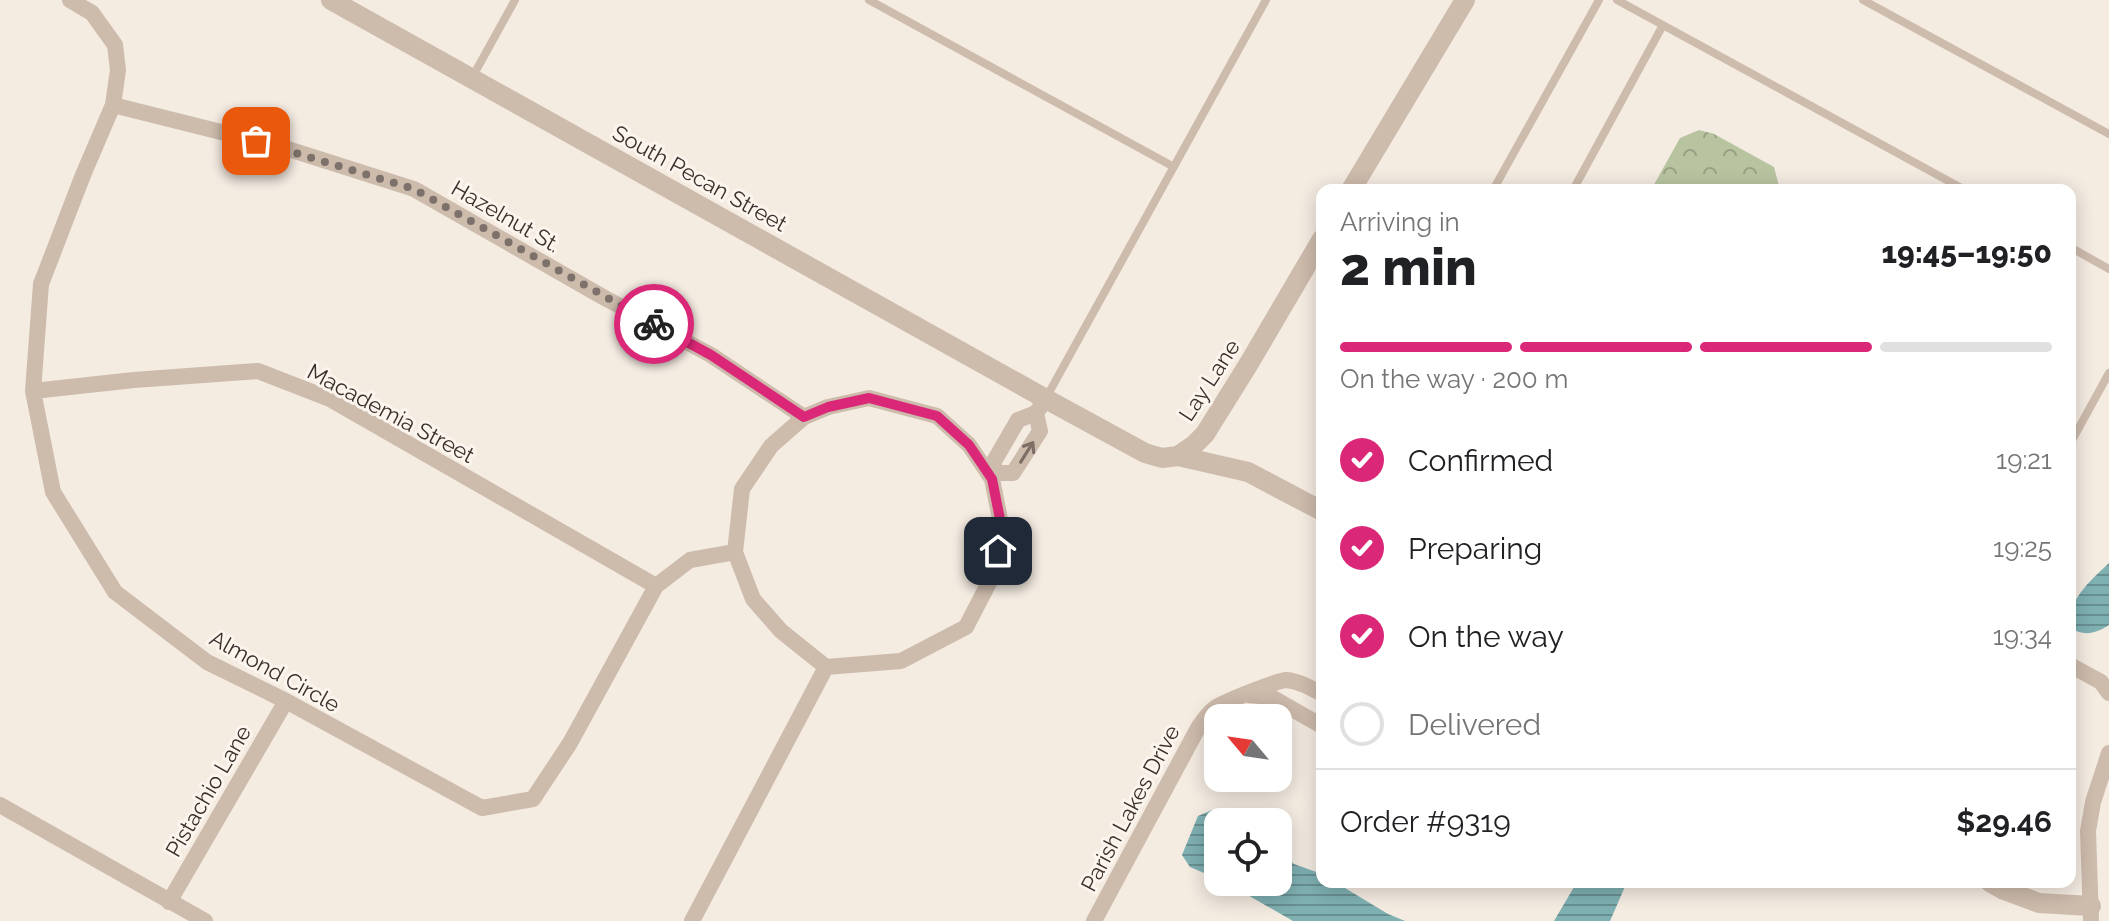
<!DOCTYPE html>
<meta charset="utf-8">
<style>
:root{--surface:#fff;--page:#f6f6f6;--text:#202124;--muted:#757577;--line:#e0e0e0;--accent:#db2777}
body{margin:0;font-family:Raleway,sans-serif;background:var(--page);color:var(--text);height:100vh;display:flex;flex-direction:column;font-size:30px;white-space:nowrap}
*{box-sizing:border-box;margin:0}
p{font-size:26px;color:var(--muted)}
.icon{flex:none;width:44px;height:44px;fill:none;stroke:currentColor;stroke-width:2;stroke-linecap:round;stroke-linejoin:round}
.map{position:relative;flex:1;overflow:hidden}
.side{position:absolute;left:1316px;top:184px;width:760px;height:704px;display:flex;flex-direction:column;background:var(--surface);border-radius:16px;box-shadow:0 4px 20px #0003}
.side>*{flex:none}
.needle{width:52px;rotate:299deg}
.tools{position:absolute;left:1204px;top:704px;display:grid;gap:16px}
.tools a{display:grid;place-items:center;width:88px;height:88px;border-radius:16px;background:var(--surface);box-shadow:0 4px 20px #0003;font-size:40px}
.pin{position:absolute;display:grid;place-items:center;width:68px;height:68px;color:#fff;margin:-34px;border-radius:16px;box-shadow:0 4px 12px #0006}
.courier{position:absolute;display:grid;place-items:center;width:80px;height:80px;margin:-40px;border:6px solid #db2777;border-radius:50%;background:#fff;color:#222;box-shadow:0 2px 10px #0007}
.overview em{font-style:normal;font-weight:800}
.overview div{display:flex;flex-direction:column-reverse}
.overview{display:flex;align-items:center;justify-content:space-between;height:136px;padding:0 24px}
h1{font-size:52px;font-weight:800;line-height:60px}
.bar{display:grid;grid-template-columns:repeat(4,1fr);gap:12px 8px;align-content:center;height:96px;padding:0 24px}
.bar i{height:10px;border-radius:6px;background:var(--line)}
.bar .on{background:var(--accent)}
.bar p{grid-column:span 4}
.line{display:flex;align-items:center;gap:20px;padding:0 24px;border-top:2px solid var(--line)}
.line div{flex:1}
ol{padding:0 24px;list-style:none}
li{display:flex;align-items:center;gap:24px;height:88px}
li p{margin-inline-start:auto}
li .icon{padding:8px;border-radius:50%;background:var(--accent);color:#fff;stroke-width:4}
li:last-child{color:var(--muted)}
li i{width:44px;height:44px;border:4px solid var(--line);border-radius:50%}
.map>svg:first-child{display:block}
.park{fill:url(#park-crowns)}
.water{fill:url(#water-rules)}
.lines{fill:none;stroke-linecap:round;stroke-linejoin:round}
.service{stroke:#cdbbac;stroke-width:8}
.minor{stroke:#cdbbac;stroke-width:16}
.tertiary{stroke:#cdbbac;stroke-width:20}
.oneway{stroke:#7d6f65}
.done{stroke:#7c716b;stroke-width:8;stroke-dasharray:0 14.4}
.route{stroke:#db2777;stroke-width:10}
.labels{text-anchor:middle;stroke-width:6;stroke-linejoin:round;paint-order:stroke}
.street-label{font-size:22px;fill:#3b302b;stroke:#fbf5ee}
</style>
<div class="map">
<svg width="2109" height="921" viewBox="0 0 2109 921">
<defs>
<pattern id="park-crowns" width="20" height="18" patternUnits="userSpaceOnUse" patternTransform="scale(2)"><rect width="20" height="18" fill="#b8c4a0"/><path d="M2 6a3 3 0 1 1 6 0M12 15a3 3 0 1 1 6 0" fill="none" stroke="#97a083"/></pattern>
<pattern id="water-rules" width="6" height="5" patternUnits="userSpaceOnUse" patternTransform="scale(2)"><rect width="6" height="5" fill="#7fb0b2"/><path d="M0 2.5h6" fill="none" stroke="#699091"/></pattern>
</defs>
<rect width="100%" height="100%" fill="#f4ebe1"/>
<path class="park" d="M1699 130 1714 134 1774 167 1780 190H1651L1680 138Z"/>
<path class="water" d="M2109 563V625C2097 633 2084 637 2071 628 2065 602 2091 580 2109 563Z
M1212 810 1231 822H1218V879L1190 867 1182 855 1198 816Z
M1278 850 1294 864 1322 874V882H1335L1388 914 1405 921H1293L1225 882H1278Z
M1577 882H1627L1610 921H1554Z"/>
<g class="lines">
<path class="service" d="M869 0 1174 167
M1617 0 1965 190
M1863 0 2109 134
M473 76 515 0
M1493 190 1599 0
M1573 190 1663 25
M2070 247 2109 269
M1046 398 1266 0
M2070 444 2109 373"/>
<path class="minor" d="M70 0 92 13 115 45 118 70 113 105 83 175 41 284 33 391 53 492 115 592 207 662 286 701 482 808 533 799 570 743 656 586 690 560 735 552
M113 105 285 148 414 189 603 297 711 355 804 417
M33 391 134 380 258 371 330 399 656 586
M869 398 937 416 969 445 992 479 1002 529 994 573 966 627 901 661 826 667 781 631 753 599 735 552 742 489 771 446 804 417 828 407Z
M996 473H1013L1040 431 1036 413
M992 479 996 473 993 463 1018 420 1036 413 1046 399
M2070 665 2101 682 2109 693
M1249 695 1271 697 1322 726
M0 805 205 921
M169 902 286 701
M692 921 826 667
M1094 921 1198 728C1203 721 1208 713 1215 708 1221 703 1281 679 1286 680 1299 681 1311 688 1322 694
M2091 921 2088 831 2093 802 2109 753"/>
<path class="tertiary" d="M331 0 1046 399 1145 453 1162 458 1178 456 1194 445 1205 434 1248 365 1322 239
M1351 190 1465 0
M1178 456 1248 472 1322 511
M1990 882 2004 890 2039 903 2091 906"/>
</g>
<defs><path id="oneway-shaft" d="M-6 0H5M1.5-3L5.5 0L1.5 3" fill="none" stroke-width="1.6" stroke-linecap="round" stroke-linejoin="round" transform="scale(2)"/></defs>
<use class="oneway" href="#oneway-shaft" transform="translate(1027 452) rotate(-58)"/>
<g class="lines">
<path class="done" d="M256 141 414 189 654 324"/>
<path class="route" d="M654 324 711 355 804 417 828 407 869 398 937 416 969 445 992 479 1002 529 998 551"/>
</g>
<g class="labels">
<g class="street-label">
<text transform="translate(700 178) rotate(29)" y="8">South Pecan Street</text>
<text transform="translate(506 216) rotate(30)" y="8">Hazelnut St.</text>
<text transform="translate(1209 380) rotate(-57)" y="8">Lay Lane</text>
<text transform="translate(391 413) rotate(28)" y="8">Macademia Street</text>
<text transform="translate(275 671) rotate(29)" y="8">Almond Circle</text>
<text transform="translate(208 791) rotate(-60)" y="8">Pistachio Lane</text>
<text transform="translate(1130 808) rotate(-62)" y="8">Parish Lakes Drive</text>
</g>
</g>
</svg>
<div class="tools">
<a><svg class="needle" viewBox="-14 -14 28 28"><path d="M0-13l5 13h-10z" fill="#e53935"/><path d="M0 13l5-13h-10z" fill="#757577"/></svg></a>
<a><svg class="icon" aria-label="locate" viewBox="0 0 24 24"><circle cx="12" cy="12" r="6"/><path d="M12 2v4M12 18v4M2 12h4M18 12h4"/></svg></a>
</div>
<div class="pin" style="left:256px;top:141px;background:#ea580c"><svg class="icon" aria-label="bag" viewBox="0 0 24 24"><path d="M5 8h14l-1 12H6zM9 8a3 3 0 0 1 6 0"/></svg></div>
<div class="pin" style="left:998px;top:551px;background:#1f2937"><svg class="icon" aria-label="home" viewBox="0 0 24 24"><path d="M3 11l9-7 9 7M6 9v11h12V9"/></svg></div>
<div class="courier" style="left:654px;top:324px"><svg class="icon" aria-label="bike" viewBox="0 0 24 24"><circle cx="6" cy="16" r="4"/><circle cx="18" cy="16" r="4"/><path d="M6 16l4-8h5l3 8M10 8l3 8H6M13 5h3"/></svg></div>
<section class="side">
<div class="overview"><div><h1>2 min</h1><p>Arriving in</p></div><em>19:45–19:50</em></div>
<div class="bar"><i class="on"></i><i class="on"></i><i class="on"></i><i></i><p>On the way · 200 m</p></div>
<ol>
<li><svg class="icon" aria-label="check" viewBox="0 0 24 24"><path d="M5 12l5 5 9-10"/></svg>Confirmed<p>19:21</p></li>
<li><svg class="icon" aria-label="check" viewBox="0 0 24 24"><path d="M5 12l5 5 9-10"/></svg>Preparing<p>19:25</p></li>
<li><svg class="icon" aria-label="check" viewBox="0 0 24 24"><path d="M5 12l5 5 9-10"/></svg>On the way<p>19:34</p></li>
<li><i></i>Delivered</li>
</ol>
<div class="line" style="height:104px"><div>Order #9319</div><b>$29.46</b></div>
</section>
</div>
